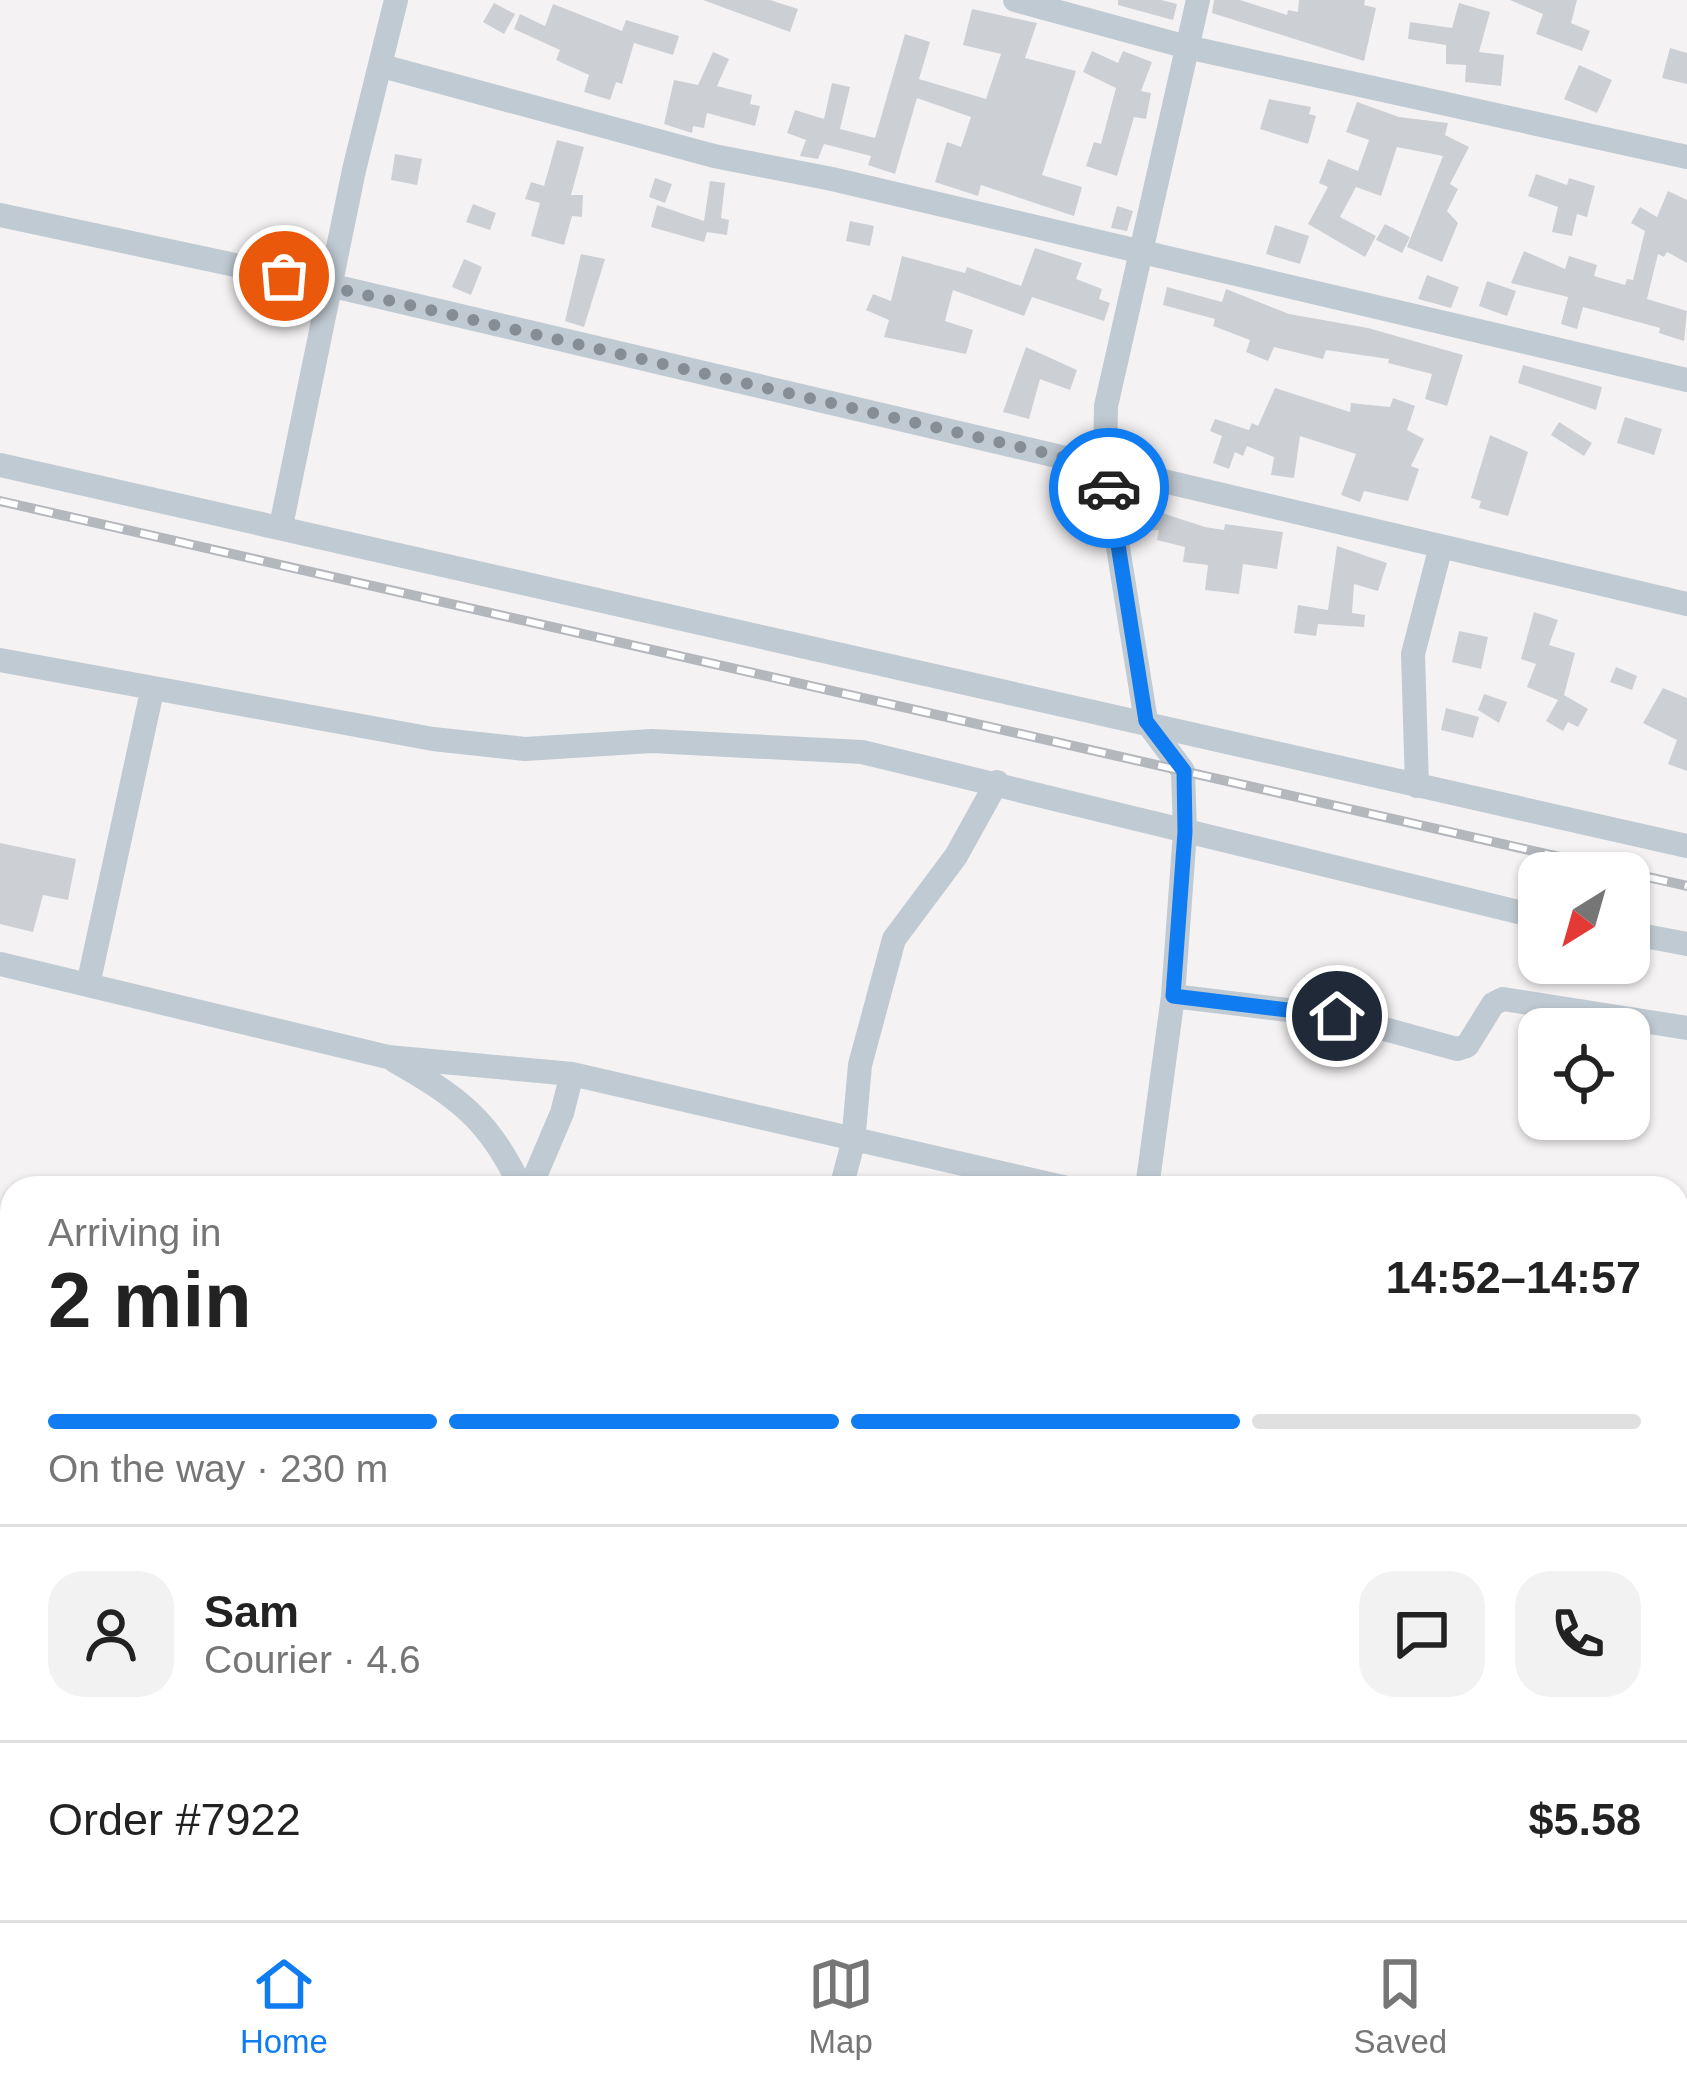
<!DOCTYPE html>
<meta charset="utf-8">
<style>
:root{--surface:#fff;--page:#f2f2f2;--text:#222;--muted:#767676;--line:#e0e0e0;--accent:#107cf1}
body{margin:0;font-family:Arial,sans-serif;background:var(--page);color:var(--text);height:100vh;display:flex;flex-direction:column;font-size:45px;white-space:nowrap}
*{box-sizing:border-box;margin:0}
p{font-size:39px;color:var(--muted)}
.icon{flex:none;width:66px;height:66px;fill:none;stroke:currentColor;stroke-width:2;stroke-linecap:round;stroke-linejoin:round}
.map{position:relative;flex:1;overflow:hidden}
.details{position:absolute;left:0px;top:1176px;width:1689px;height:744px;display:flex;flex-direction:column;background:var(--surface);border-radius:36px 36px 0 0;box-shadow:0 3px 9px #0004}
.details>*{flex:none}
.needle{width:78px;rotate:217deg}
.buttons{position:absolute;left:1518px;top:852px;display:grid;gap:24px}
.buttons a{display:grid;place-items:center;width:132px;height:132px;border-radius:24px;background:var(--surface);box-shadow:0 3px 9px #0004;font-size:60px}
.pin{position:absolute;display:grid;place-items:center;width:102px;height:102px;color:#fff;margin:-51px;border:6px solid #fff;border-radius:50%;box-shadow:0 3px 12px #0007}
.courier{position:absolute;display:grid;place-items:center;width:120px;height:120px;margin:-60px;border:9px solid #107cf1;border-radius:50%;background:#fff;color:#222;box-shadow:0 3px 15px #0007}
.headline em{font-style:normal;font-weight:700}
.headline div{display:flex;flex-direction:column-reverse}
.headline{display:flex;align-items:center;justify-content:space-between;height:204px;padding:0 48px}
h1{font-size:78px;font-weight:700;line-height:90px}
.bar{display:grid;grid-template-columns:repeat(4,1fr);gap:18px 12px;align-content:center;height:144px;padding:0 48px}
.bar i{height:15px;border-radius:9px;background:var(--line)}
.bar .current{background:var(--accent)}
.bar p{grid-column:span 4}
.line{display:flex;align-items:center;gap:30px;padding:0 48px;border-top:3px solid var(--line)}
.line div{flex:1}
.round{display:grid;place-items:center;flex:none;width:126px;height:126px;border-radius:36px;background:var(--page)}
.tabs{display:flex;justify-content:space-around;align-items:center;height:168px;border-top:3px solid var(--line);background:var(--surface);font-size:33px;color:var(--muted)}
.tabs a{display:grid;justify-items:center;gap:6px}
.tabs .current{color:var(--accent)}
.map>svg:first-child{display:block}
.building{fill:#ccd0d5}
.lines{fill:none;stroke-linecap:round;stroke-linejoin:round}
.minor{stroke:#c0cad2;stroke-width:24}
.rail-casing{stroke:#b4b8bd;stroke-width:10}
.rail{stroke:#fff;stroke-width:6;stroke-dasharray:18;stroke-linecap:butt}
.done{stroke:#858d95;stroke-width:12;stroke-dasharray:0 21.6}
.route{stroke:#107cf1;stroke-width:15}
</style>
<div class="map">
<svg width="1687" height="1920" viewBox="0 0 1687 1920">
<rect width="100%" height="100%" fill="#f5f2f3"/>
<path class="building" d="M703 0H770L798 9 790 32Z
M1118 0H1161L1177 4 1173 20 1118 5Z
M1214 0H1240L1287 15 1288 10 1298 12 1299 0H1365L1364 5 1376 8 1364 61 1212 13Z
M1510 0H1577L1571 23 1590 31 1582 51 1536 34 1543 14Z
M494 3 515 14 504 34 483 22Z
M1459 3 1490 12 1479 52 1504 55 1501 86 1465 82 1466 65 1446 64V45L1408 39 1410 22 1452 28Z
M553 4 622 31 626 20 679 36 673 55 634 43 622 84 616 82 610 100 584 92 589 75 556 60 560 50 514 29 520 14 545 26Z
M972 9 1037 23 1025 58 1076 71 1042 175 1082 187 1074 216 981 185 978 196 935 182 947 142 961 147 971 117 917 98 895 174 868 165 871 156 824 144 818 159 800 156 806 140 787 133 795 110 824 119 832 83 850 87 840 129 875 138 905 34 930 42 919 79 986 99 1001 54 963 45Z
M1670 48 1687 53V84L1662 78Z
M1092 51 1118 63 1123 51 1152 62 1141 91 1151 93 1146 119 1134 117 1117 176 1086 166 1094 142 1101 144 1116 88 1083 72Z
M713 52 729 59 717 86 752 95 750 104 760 106 755 126 707 113 704 128 693 126 692 133 664 124 674 80 698 85Z
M1579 65 1612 80 1597 113 1564 99Z
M1269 99 1311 107 1309 114 1316 116 1308 144 1260 129Z
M1357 102 1399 117 1448 123 1445 135 1469 147 1450 184 1458 189 1447 211 1458 223 1442 262 1407 247 1443 156 1397 147 1381 196 1356 187 1340 217 1376 236 1365 257 1308 224 1328 187 1319 183 1328 159 1358 171 1369 140 1346 132Z
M557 140 584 147 571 195H583L582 217 572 216 564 245 531 236 540 203 525 199 531 182 544 186Z
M395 154 422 159 417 185 391 180Z
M1536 174 1567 185 1569 178 1595 186 1587 217 1577 214 1572 236 1552 232 1558 207 1528 196Z
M655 178 672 184 665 203 649 197Z
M710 181 725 183 721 218 729 220 727 235 707 232 704 242 651 227 657 205 704 221Z
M1668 191 1687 200V263L1667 252 1664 257 1658 254 1647 299 1687 311 1684 341 1659 333 1660 328 1583 307 1577 329 1561 324 1568 297 1511 283 1524 251 1565 269 1569 256 1597 265 1594 276 1625 285 1627 279 1633 280 1645 231 1631 223 1640 207 1657 217Z
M473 204 496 213 490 230 466 222Z
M1117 206 1133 211 1127 231 1111 228Z
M850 221 874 226 870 246 846 241Z
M1385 224 1410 237 1402 253 1376 240Z
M1275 225 1309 236 1300 264 1266 254Z
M1035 248 1082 263 1076 279 1102 289 1099 299 1110 303 1104 321 1032 297 1024 316 953 290 945 321 973 330 966 354 884 337 889 320 866 310 873 294 891 301 902 256 965 273 967 267 1021 286Z
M581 254 605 259 584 327 565 321Z
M464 259 482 267 471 295 452 287Z
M1427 275 1459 287 1451 308 1418 299Z
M1487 281 1516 291 1507 316 1479 306Z
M1167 287 1222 302 1226 289 1289 314 1368 328 1463 355 1447 406 1425 399 1432 374 1388 363 1389 359 1326 350 1323 359 1274 347 1268 361 1246 352 1250 340 1213 326 1215 319 1163 305Z
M1026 347 1077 370 1070 390 1040 379 1029 419 1003 412Z
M1523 365 1602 387 1596 410 1518 383Z
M1275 388 1350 412 1351 403 1390 407 1393 398 1415 406 1407 430 1424 439 1411 466 1419 469 1408 501 1364 491 1360 502 1341 495 1356 454 1300 436 1294 478 1271 475 1274 457 1247 446 1243 456 1235 452 1229 469 1213 463 1222 436 1210 431 1215 419 1249 430 1252 423 1258 426Z
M1625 417 1662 429 1654 455 1617 443Z
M1559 422 1592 443 1584 456 1551 435Z
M1490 435 1528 452 1508 516 1479 508 1481 501 1471 498Z
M1156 506V511L1205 527 1224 530 1225 524 1283 532 1277 569 1243 564 1239 594 1205 590 1208 565 1183 562 1185 547 1157 540 1159 530 1137 531 1136 507Z
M1337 546 1387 563 1378 591 1354 584 1352 613 1365 615 1364 627 1318 624 1316 636 1294 633 1298 605 1328 610Z
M1534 612 1558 620 1549 645 1575 653 1564 695 1588 709 1578 727 1568 722 1563 731 1546 721 1558 700 1527 687 1536 664 1521 659Z
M1459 631 1488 637 1481 669 1452 662Z
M1616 667 1637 676 1632 690 1610 682Z
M1663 688 1687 698V771L1668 764 1677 740 1643 723Z
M1484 694 1507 702 1499 723 1478 710Z
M1446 708 1479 717 1473 738 1441 730Z
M0 843 76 859 68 900 43 895 33 932 0 924Z"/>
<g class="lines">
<path class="minor" d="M1015 0 1187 47 1687 157
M382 66 714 156 832 179 1687 380
M0 215 329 285 1687 604
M0 465 1687 846
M281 526 354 170 396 0
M0 660 433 739 525 749 652 741 862 752 1539 917
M1417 786 1413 654 1441 546
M1629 933 1687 944
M0 964 388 1057 572 1074 1067 1188
M88 985 152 691
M1173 996 1337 1016 1457 1049 1467 1046 1493 1004 1503 999 1687 1028
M395 1061C458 1097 490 1120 521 1188
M530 1188 562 1113 572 1074
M841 1188 853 1143 860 1065 894 939 956 856 997 782
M1147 1188 1173 996 1185 832 1183 771 1146 721 1105 467 1106 406 1198 0
M0 1315 12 1318
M1677 1345 1687 1347
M1677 1466 1687 1424
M1677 1625 1687 1626
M1677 1756 1687 1758
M486 1908 501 1920
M1464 1908 1509 1920
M302 1920 306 1908
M564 1920 575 1908
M1050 1920 1054 1908
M1583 1920 1585 1908"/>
<g class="rail-casing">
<path id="rail" d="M0 501 1687 886"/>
</g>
<use href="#rail" class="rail"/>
</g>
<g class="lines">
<path class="done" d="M284 276 1106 467 1109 488"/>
<path class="route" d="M1109 488 1146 721 1184 771 1185 832 1173 996 1337 1016"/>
</g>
</svg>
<div class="buttons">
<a><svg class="needle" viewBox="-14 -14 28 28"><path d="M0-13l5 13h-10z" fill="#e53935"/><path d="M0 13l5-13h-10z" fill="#767676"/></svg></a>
<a><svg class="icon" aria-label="locate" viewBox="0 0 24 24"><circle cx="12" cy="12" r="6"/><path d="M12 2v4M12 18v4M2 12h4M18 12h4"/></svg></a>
</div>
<div class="pin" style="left:284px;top:276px;background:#ea580c"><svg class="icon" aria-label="bag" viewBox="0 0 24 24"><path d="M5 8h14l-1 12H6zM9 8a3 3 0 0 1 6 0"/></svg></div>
<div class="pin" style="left:1337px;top:1016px;background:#1f2937"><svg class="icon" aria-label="home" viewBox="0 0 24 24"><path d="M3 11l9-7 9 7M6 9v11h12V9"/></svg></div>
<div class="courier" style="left:1109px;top:488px"><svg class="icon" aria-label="car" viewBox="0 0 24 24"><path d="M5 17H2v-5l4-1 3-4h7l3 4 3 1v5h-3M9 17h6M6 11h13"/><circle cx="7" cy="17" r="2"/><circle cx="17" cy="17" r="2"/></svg></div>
<section class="details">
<div class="headline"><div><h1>2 min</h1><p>Arriving in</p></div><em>14:52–14:57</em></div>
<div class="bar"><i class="current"></i><i class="current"></i><i class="current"></i><i></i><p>On the way · 230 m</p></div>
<div class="line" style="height:216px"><a class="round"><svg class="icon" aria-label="person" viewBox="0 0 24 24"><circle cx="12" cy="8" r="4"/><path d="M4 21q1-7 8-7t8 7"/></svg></a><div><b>Sam</b><p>Courier · 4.6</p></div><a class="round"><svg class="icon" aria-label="chat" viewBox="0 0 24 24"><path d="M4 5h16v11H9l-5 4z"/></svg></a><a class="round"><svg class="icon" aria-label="phone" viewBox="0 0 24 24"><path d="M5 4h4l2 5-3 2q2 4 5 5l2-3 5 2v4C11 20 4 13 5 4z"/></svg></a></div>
<div class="line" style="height:156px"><div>Order #7922</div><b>$5.58</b></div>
</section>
</div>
<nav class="tabs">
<a class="current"><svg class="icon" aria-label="home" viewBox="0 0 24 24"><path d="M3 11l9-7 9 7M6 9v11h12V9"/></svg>Home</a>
<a><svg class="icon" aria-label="map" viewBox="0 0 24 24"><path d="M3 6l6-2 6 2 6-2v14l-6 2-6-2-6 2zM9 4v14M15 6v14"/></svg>Map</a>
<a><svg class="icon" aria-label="saved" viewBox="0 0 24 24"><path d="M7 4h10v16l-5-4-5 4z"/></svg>Saved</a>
</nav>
